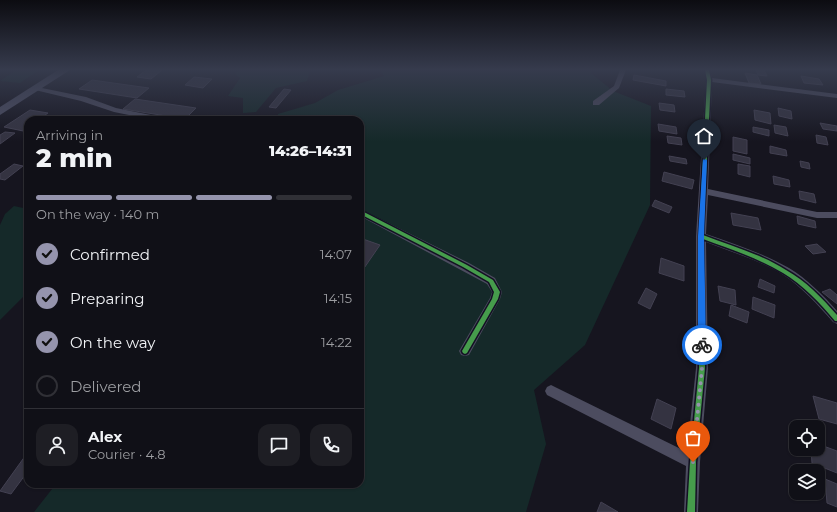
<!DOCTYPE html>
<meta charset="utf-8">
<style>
:root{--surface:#101017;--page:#1e1e24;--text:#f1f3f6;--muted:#9c9da1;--line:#303036;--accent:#9594ad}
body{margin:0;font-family:Montserrat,sans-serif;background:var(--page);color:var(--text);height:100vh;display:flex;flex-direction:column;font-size:15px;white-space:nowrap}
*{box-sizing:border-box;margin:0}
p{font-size:13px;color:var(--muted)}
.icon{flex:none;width:22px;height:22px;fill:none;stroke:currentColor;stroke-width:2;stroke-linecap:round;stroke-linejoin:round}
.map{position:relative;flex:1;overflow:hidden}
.drawer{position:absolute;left:24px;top:116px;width:340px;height:372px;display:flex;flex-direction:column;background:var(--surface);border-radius:12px;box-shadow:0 1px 3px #0004,0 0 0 1px var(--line)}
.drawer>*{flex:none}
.buttons{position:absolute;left:789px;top:420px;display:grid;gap:8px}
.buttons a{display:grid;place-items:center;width:36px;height:36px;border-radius:8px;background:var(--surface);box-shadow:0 1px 3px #0004,0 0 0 1px var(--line);font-size:20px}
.pin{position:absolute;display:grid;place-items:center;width:34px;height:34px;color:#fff;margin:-41px -17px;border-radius:50% 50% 50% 0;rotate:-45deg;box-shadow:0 0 4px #0007}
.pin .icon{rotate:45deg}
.courier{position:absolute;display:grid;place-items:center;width:40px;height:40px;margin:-20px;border:3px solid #1a73e8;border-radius:50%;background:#fff;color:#222;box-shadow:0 1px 5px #0007}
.summary em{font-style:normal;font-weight:800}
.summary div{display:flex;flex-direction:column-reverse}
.summary{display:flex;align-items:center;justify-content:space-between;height:68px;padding:0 12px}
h1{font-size:26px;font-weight:800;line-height:30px}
.bar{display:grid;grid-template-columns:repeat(4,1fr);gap:6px 4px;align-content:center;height:48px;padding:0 12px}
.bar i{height:5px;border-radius:3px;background:var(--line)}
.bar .active{background:var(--accent)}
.bar p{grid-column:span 4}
.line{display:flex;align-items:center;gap:10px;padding:0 12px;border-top:1px solid var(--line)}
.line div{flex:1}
.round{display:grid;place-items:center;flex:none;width:42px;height:42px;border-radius:12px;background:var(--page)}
ol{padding:0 12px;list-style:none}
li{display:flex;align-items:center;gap:12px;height:44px}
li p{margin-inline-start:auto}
li .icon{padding:4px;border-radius:50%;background:var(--accent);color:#111;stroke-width:4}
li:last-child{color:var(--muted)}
li i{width:22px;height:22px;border:2px solid var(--line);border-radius:50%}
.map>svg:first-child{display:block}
.green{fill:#152929}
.building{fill:#343341;stroke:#434152}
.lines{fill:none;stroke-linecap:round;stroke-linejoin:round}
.street{fill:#4c4c5f;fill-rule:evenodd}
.secondary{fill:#4f5065;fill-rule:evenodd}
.cycleway-casing{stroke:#131123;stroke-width:3}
.cycleway{fill:#469c4c;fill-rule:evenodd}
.route{fill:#1a73e8}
.done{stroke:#9594ad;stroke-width:4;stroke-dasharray:0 7.2}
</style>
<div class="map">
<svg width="837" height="512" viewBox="0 0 837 512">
<rect width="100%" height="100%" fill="#16151f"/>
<path class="green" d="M16 70H39L20 83 0 81Z
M238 70H306L310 71 307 81 276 88 256 112 243 113V98L228 96 240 78 235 73Z
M381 70H594L591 73 613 91 651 106 650 205 585 345 534 390 546 444 526 512H34L56 484H360V120H277L278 114 315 103 338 90 384 76Z
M14 206 28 209V292L0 320V225L5 214Z"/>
<path class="building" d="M146 70H162L151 79 137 77Z
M756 70H764L767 76 758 75Z
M745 73 757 75 761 84 749 83Z
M634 75 666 81V86L633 80Z
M801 76 819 79 823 85 804 83Z
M194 77 212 79 203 88 185 85Z
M92 80 149 88 137 98 79 89Z
M284 89 291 90 276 108 269 107Z
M666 89 684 91 685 97 666 95Z
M135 99 196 108 185 119 123 109Z
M659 103 674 105 675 112 660 110Z
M778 108 791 111 792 119 779 116Z
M30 110 48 113 38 120H28V132L4 127Z
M754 110 770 113 771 124 755 120Z
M820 123 837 126V131L823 129Z
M658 124 676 127 677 134 659 131Z
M774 125 786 127 788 136 775 133Z
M753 127 769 130V136L753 132Z
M5 132 15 133 0 144V135Z
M816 135 826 137 828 145 817 143Z
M667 136 681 138 682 145 668 143Z
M733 137 747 140V154L733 151Z
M770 146 786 150 787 156 770 153Z
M733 154 750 158V164L733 160Z
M669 156 686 159 687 164 670 161Z
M800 161 809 163 810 169 801 167Z
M14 164 23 166 5 180 0 179V174Z
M738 164 750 166V177L738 174Z
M664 172 694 180 692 189 662 181Z
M773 176 789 180 790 187 774 184Z
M799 191 814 194 816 203 800 199Z
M655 200 672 207 669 213 652 206Z
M731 213 758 218 761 230 733 225Z
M797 216 815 221 816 228 798 224Z
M360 238 380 245 360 274Z
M817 244 826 252 813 254 805 246Z
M661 258 684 266V281L659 273Z
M760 279 775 286 774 293 758 287Z
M718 286 735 290 736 305 720 301Z
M646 288 657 294 650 309 638 303Z
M830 289 837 295V304L822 292Z
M753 297 775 305 774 318 752 309Z
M731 305 749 312 747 323 729 316Z
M813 396 837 403V424L819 419Z
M657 399 676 408 671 429 651 419Z
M818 444 837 451V473L812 463 811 449H818Z
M28 452V471L11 494 0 491Z
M825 479 837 484V507L827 503Z
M601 502 618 512H597Z"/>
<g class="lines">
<path class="street" d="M620 70H626L619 88 599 105H593V101L614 86Z
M704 70H710L712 78 837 94V98L712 82 708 189 817 212H837V218H817L708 195 706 234C734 244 763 253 789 268 807 279 823 295 837 311V324L833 322C818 305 802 287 782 274 759 260 731 252 706 242L708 368 700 462 698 512H684L686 466 547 395 545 391 547 387 551 385 555 387 687 452 696 368V236L706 80Z
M37 87 86 97 116 108 166 118 170 120H154L114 112 81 101 35 90V88Z
M360 209 469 263 495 278 502 292 500 299 469 355 465 356 461 355 459 351 490 298 492 292 487 284 360 216Z"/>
<path class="secondary" d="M58 70H70L0 115V107Z"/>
<g class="cycleway-casing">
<path id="cycleway" d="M705 70H709L711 80 703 235C731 246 761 254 786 270 806 281 822 298 837 315V321H835C820 303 803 285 783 273 758 258 730 249 703 239L705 368 696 462 695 512H687L690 462 699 368V236L707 80Z
M360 210 467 265 493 280 500 292 498 299 467 353 465 354 463 353 462 351 492 299 494 292 489 282 463 267 360 214Z"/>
</g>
<use href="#cycleway" class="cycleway"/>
</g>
<linearGradient id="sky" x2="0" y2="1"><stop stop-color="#0c0c11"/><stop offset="0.49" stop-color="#363b4d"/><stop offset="1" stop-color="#363b4d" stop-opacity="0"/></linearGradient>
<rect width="837" height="142" fill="url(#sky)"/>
<path class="route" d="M703 158 707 160 704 236 706 345 702 348 698 345V236Z"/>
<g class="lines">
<path class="done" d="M693 462 702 368V345"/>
</g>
</svg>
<div class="buttons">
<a><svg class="icon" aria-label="locate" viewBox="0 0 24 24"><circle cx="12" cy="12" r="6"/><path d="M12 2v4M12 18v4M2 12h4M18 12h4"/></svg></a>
<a><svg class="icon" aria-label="layers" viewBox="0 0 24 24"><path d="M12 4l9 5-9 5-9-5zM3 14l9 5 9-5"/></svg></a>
</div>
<div class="pin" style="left:693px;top:462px;background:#ea580c"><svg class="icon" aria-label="bag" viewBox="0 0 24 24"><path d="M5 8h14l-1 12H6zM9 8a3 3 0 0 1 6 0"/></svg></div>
<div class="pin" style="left:704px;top:160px;background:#1f2937"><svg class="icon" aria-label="home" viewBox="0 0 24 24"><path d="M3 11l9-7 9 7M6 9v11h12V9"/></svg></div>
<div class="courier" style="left:702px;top:345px"><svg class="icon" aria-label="bike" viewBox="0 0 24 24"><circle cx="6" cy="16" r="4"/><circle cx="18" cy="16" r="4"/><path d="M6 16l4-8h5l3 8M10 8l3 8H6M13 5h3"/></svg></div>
<section class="drawer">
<div class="summary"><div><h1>2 min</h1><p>Arriving in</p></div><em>14:26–14:31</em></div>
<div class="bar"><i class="active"></i><i class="active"></i><i class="active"></i><i></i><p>On the way · 140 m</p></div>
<ol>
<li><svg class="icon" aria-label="check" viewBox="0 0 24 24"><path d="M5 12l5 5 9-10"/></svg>Confirmed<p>14:07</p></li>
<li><svg class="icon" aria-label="check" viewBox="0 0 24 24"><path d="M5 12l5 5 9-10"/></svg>Preparing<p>14:15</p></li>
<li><svg class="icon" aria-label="check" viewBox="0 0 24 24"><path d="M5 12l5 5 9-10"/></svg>On the way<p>14:22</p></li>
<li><i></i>Delivered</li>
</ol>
<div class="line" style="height:72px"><a class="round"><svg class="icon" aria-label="person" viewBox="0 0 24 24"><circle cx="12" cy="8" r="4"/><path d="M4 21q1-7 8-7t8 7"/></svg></a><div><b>Alex</b><p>Courier · 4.8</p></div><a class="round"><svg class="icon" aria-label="chat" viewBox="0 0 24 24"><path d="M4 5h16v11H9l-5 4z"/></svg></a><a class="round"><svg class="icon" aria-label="phone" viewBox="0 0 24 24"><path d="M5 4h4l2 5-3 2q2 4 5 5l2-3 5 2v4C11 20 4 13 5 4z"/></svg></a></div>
</section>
</div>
